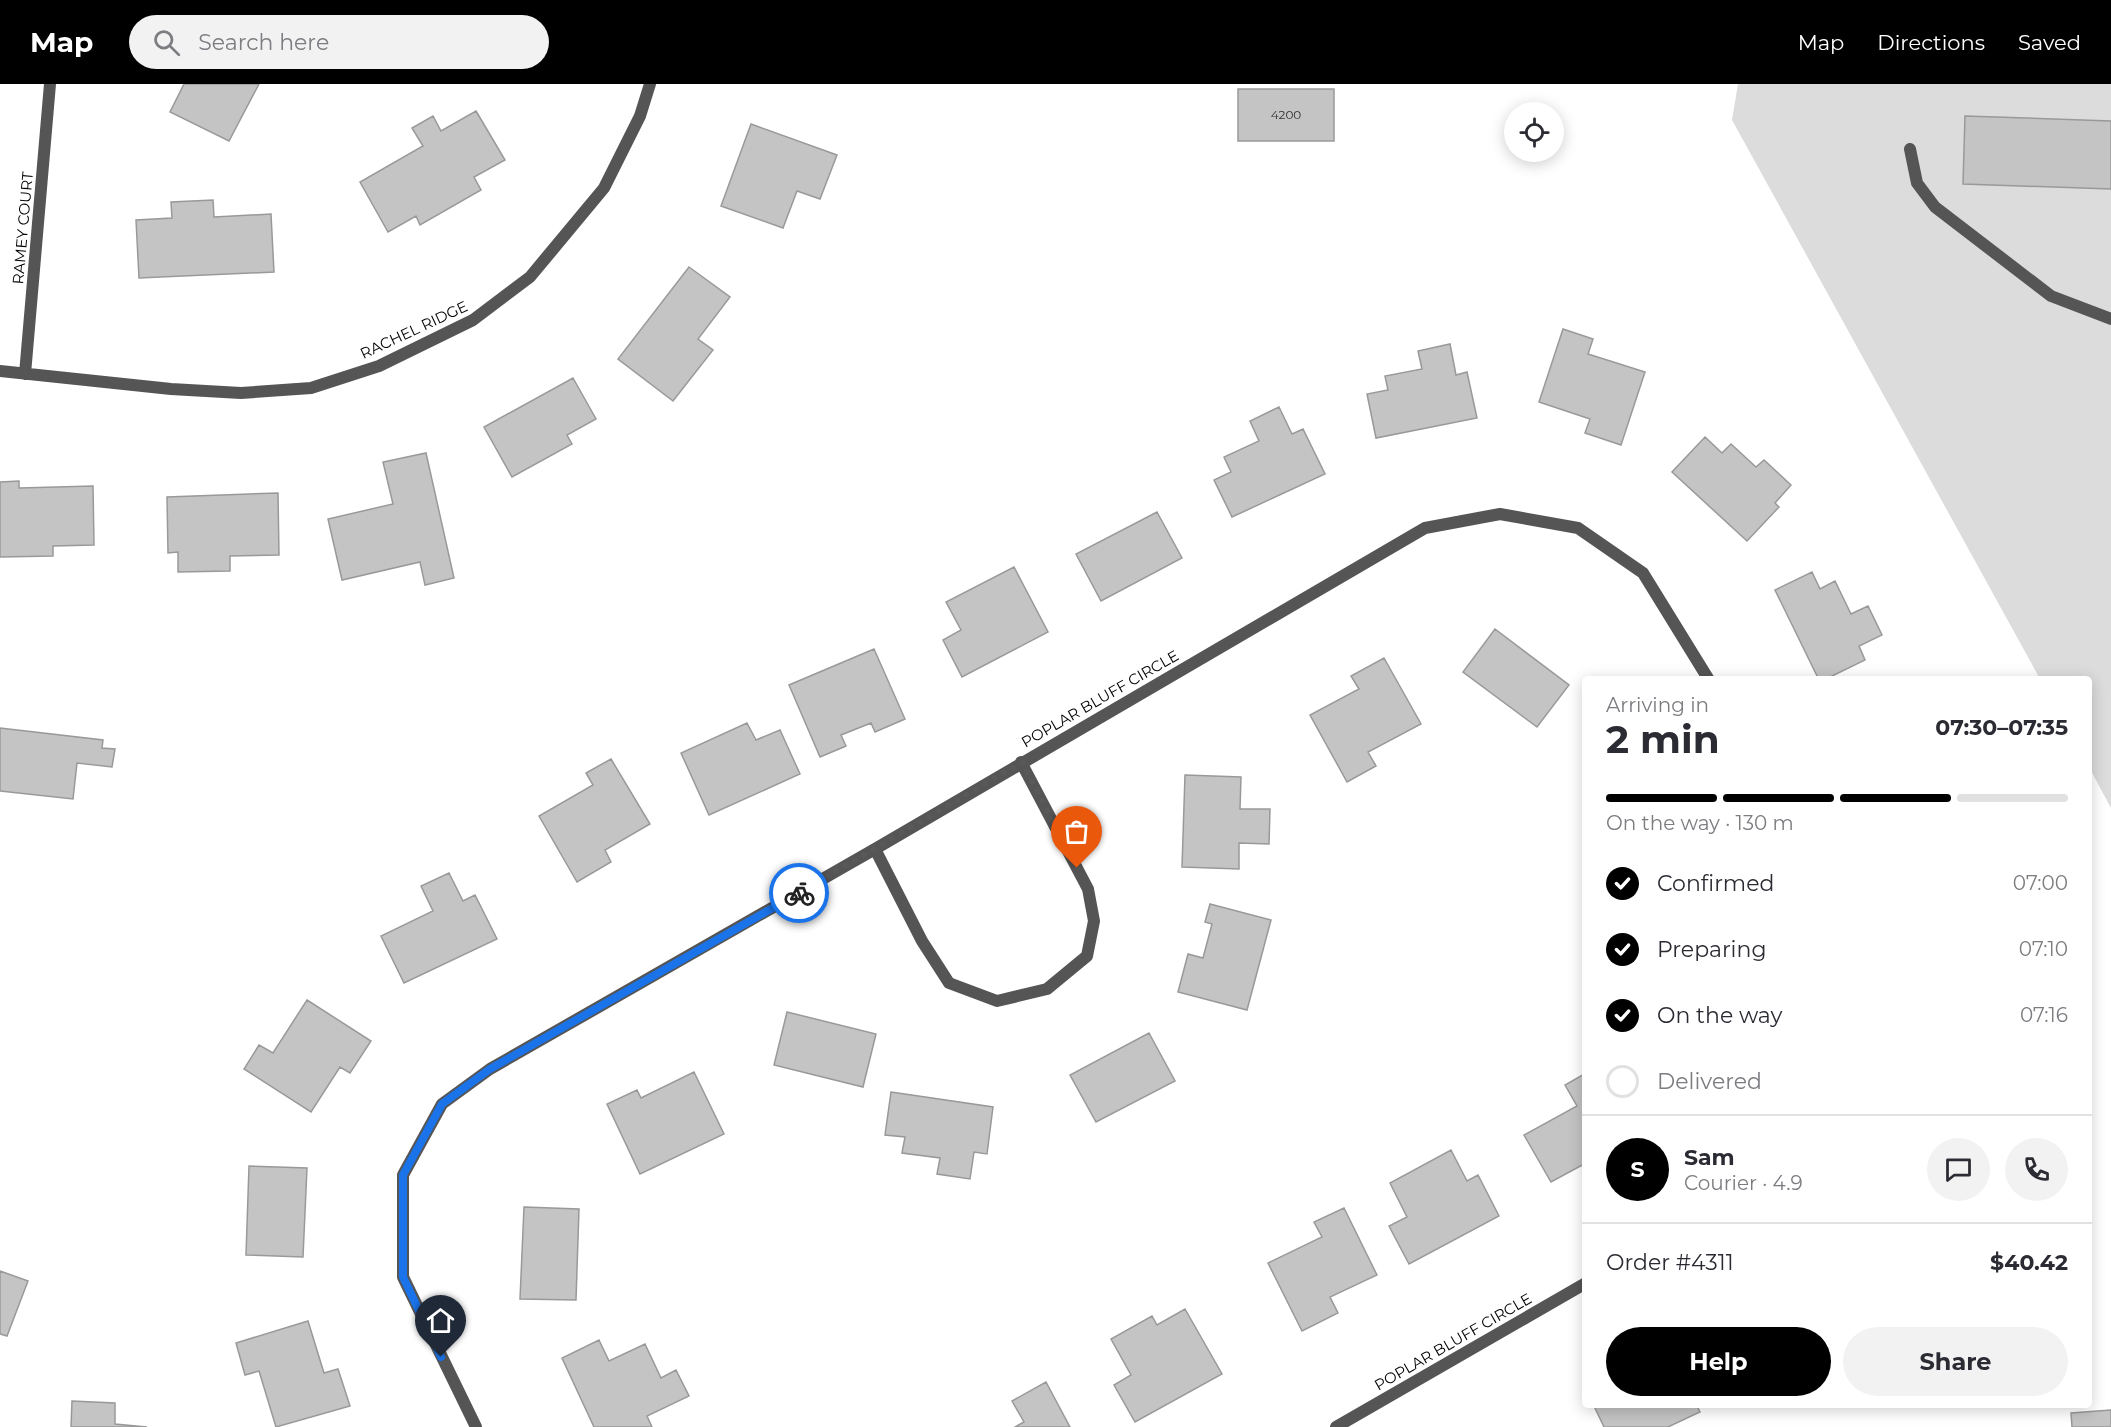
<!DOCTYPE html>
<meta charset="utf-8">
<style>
:root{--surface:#fff;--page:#f2f2f3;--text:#2b2b33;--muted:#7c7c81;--line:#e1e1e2;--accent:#000}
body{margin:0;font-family:Montserrat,sans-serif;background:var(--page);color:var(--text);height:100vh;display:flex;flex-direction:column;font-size:22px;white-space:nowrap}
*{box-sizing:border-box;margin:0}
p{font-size:20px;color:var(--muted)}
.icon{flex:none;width:33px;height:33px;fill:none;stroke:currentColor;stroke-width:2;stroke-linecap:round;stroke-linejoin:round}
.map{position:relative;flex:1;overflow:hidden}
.panel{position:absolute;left:1582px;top:592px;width:510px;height:732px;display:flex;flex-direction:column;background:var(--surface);border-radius:6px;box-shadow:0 3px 15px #0003}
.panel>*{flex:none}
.tools{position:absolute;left:1504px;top:18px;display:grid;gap:12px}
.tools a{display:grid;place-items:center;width:60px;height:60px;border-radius:50%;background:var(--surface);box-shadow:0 3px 15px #0003;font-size:30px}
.pin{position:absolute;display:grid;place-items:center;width:51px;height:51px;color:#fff;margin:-62px -26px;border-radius:50% 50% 50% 0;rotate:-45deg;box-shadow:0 0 6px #0007}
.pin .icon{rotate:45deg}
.courier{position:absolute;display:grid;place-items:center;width:60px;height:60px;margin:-30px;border:4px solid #1a73e8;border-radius:50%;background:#fff;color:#222;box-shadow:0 2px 8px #0007}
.overview em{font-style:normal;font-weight:700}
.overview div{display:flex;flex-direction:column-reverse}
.overview{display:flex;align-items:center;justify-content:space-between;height:102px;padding:0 24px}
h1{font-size:39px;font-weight:700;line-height:45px}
.bar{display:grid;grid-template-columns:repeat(4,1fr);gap:9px 6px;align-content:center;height:72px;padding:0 24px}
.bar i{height:8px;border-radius:4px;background:var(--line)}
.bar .active{background:var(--accent)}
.bar p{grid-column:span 4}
.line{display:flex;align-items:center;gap:15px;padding:0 24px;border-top:2px solid var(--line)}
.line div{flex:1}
.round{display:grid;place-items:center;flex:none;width:63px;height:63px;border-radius:32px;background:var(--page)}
ol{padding:0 24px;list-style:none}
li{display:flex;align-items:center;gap:18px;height:66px}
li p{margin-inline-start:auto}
li .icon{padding:6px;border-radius:50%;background:var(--accent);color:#fff;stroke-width:4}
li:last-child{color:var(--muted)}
li i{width:33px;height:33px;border:3px solid var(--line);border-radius:50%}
.primary-button{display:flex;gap:12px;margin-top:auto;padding:12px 24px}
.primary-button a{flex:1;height:69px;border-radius:36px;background:var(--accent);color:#fff;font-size:24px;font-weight:700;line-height:69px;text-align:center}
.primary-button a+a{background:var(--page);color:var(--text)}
header{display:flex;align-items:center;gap:36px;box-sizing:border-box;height:84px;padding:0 30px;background:var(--accent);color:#fff}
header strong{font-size:28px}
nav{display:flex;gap:33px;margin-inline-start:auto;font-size:21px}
.search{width:420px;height:54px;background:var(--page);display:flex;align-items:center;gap:15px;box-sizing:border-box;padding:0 21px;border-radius:33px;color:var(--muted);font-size:22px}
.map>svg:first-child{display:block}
.green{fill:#dcdcdc}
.building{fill:#c4c4c4;stroke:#999;stroke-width:1.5}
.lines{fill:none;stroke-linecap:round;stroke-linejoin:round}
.lane{stroke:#555;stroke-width:12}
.street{stroke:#555;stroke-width:12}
.done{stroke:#595959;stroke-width:6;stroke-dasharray:0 10.8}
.route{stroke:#1a73e8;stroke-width:8}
.labels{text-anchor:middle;stroke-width:5;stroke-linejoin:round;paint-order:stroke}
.number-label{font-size:12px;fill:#313131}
.street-label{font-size:15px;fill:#000;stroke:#fff}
</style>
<header>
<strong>Map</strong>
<div class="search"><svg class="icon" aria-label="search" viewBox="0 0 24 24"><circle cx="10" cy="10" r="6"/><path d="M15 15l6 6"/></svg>Search here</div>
<nav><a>Map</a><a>Directions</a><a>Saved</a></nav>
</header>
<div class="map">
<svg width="2111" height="1343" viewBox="0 0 2111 1343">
<rect width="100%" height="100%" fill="#fff"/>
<path class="green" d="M1738 0H2111V724L2090 685V596L2040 595 1732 36Z"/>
<path class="building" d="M184 0H259L229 57 170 28Z
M1238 5H1334V57H1238Z
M476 27 505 76 474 93 481 106 420 141 416 132 388 148 360 98 423 62 412 44 433 32 441 47Z
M1965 32 2111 37V105L1963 100Z
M751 40 837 71 820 115 797 107 783 144 721 122Z
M213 116 214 133 271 130 274 188 139 194 136 136 172 134 171 118Z
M689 183 730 213 698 255 713 266 673 317 618 275Z
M1563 245 1593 255 1588 270 1645 288 1621 361 1585 349 1590 335 1539 318Z
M1450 260 1456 291 1467 288 1477 334 1376 354 1367 310 1388 306 1385 292 1422 285 1418 267Z
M573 294 596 335 567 351 572 360 512 393 484 343Z
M1279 323 1292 350 1303 345 1325 390 1232 433 1214 396 1231 388 1224 373 1259 357 1250 337Z
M1705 353 1722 369 1731 360 1756 383 1764 376 1791 401 1775 419 1779 423 1747 457 1672 388Z
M426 369 454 494 425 501 420 478 342 496 328 435 393 420 383 378Z
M19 397V404L93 402 94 461 53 462V472L0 473V398Z
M278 409 279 471 230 472V487L178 488V468L168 469 167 413Z
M1157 428 1182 474 1101 517 1076 470Z
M1014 483 1048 548 962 593 943 556 961 546 946 518Z
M1812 488 1820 505 1835 497 1851 530 1868 522 1882 551 1859 562 1865 576 1824 596H1819L1775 506Z
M1495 545 1569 601 1537 643 1463 588Z
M874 565 905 635 875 648 871 639 841 651 846 662 820 673 789 601Z
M1384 574 1421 640 1368 668 1376 682 1347 698 1310 631 1359 605 1351 592Z
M747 639 756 656 780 646 800 690 709 731 681 669Z
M0 644 103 656 102 664 115 665 112 683 77 679 73 715 0 707Z
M611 675 650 740 605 766 611 778 577 798 539 732 593 701 586 689Z
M1185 691 1241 693 1240 725H1270L1269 760 1239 759V785L1182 783Z
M449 789 463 817 475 811 497 855 404 899 381 852 433 827 421 802Z
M1210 820 1271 836 1247 926 1178 908 1188 870 1203 874 1212 840 1205 838Z
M307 916 371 957 350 989 340 983 311 1028 244 985 259 961 273 969Z
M787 928 876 950 863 1003 774 981Z
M1149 949 1175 997 1096 1038 1070 991Z
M694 988 724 1050 640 1090 607 1020 637 1006 641 1014Z
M1586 989V1079L1551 1098 1524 1051 1577 1022 1565 1001Z
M891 1008 993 1023 987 1070 974 1068 970 1095 937 1090 940 1074 902 1069 905 1053 885 1051Z
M1451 1066 1467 1097 1478 1091 1499 1132 1409 1180 1389 1142 1407 1133 1390 1099Z
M249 1082 307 1084 303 1173 246 1171Z
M524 1123 579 1125 576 1216 520 1215Z
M1344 1124 1377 1191 1330 1213 1338 1229 1302 1247 1268 1179 1322 1153 1314 1138Z
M0 1187 28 1197 7 1252 0 1250Z
M1185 1225 1222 1290 1135 1338 1114 1301 1131 1291 1111 1255 1152 1232 1157 1241Z
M308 1237 324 1289 338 1285 350 1322 276 1343 259 1287 245 1291 236 1259Z
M599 1256 609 1277 645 1260 661 1294 676 1286 689 1312 647 1332 652 1343H594L562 1274Z
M1046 1298 1070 1343H1015L1024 1338 1012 1317Z
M72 1317 115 1319V1340L147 1343H71Z
M1594 1322H1697L1700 1328 1668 1343H1604Z
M2111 1326V1343H2072L2071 1329Z"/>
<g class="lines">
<path class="lane" d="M1910 65 1917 99 1935 123 2051 212 2111 235"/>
<path class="street" d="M0 287 171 305 241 309 311 304 379 282 473 236 530 193 604 104 640 32 650 0
M25 290 50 0
M875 765 922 857 949 899 997 917 1047 905 1087 872 1094 837 1088 805 1021 678
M476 1343 403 1193V1091L442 1020 490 985 875 765 1425 444 1500 430 1578 444 1643 489 1709 596
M1336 1343 1586 1199"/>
</g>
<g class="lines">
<path class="done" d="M799 809 1022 678 1077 784"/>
<path class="route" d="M441 1273 403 1193V1091L442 1020 490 985 799 809"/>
</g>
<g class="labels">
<g class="number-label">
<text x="1286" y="35">4200</text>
</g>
<g class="street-label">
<text transform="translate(23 144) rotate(-85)" y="5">RAMEY COURT</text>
<text transform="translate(414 246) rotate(-25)" y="5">RACHEL RIDGE</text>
<text transform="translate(1100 615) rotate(-30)" y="5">POPLAR BLUFF CIRCLE</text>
<text transform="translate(1453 1258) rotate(-30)" y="5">POPLAR BLUFF CIRCLE</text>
</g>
</g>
</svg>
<div class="tools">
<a><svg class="icon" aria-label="locate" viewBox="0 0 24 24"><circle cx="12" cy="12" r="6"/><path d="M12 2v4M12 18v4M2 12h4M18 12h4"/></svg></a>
</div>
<div class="pin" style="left:1077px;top:784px;background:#ea580c"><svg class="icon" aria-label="bag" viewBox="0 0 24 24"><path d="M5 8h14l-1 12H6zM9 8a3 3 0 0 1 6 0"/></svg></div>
<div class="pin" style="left:441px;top:1273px;background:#1f2937"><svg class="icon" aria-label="home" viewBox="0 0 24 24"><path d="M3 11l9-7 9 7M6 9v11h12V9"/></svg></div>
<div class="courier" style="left:799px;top:809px"><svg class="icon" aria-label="bike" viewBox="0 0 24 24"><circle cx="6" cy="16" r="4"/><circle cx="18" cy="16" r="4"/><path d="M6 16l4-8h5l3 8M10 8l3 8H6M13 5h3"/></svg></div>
<section class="panel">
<div class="overview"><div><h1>2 min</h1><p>Arriving in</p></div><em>07:30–07:35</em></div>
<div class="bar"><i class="active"></i><i class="active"></i><i class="active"></i><i></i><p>On the way · 130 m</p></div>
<ol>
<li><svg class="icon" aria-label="check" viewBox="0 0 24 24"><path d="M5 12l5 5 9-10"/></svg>Confirmed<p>07:00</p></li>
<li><svg class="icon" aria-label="check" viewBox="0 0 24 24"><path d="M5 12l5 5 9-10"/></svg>Preparing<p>07:10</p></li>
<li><svg class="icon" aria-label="check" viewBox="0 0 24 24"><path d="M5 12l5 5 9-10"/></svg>On the way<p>07:16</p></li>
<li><i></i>Delivered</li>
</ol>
<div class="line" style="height:108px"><b class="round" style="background:var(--accent);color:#fff">S</b><div><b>Sam</b><p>Courier · 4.9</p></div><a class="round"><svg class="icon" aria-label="chat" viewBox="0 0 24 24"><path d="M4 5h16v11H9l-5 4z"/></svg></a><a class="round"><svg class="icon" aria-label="phone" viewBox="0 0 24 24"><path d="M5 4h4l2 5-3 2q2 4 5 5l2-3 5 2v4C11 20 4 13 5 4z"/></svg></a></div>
<div class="line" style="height:78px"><div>Order #4311</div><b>$40.42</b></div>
<div class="primary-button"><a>Help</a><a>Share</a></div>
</section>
</div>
